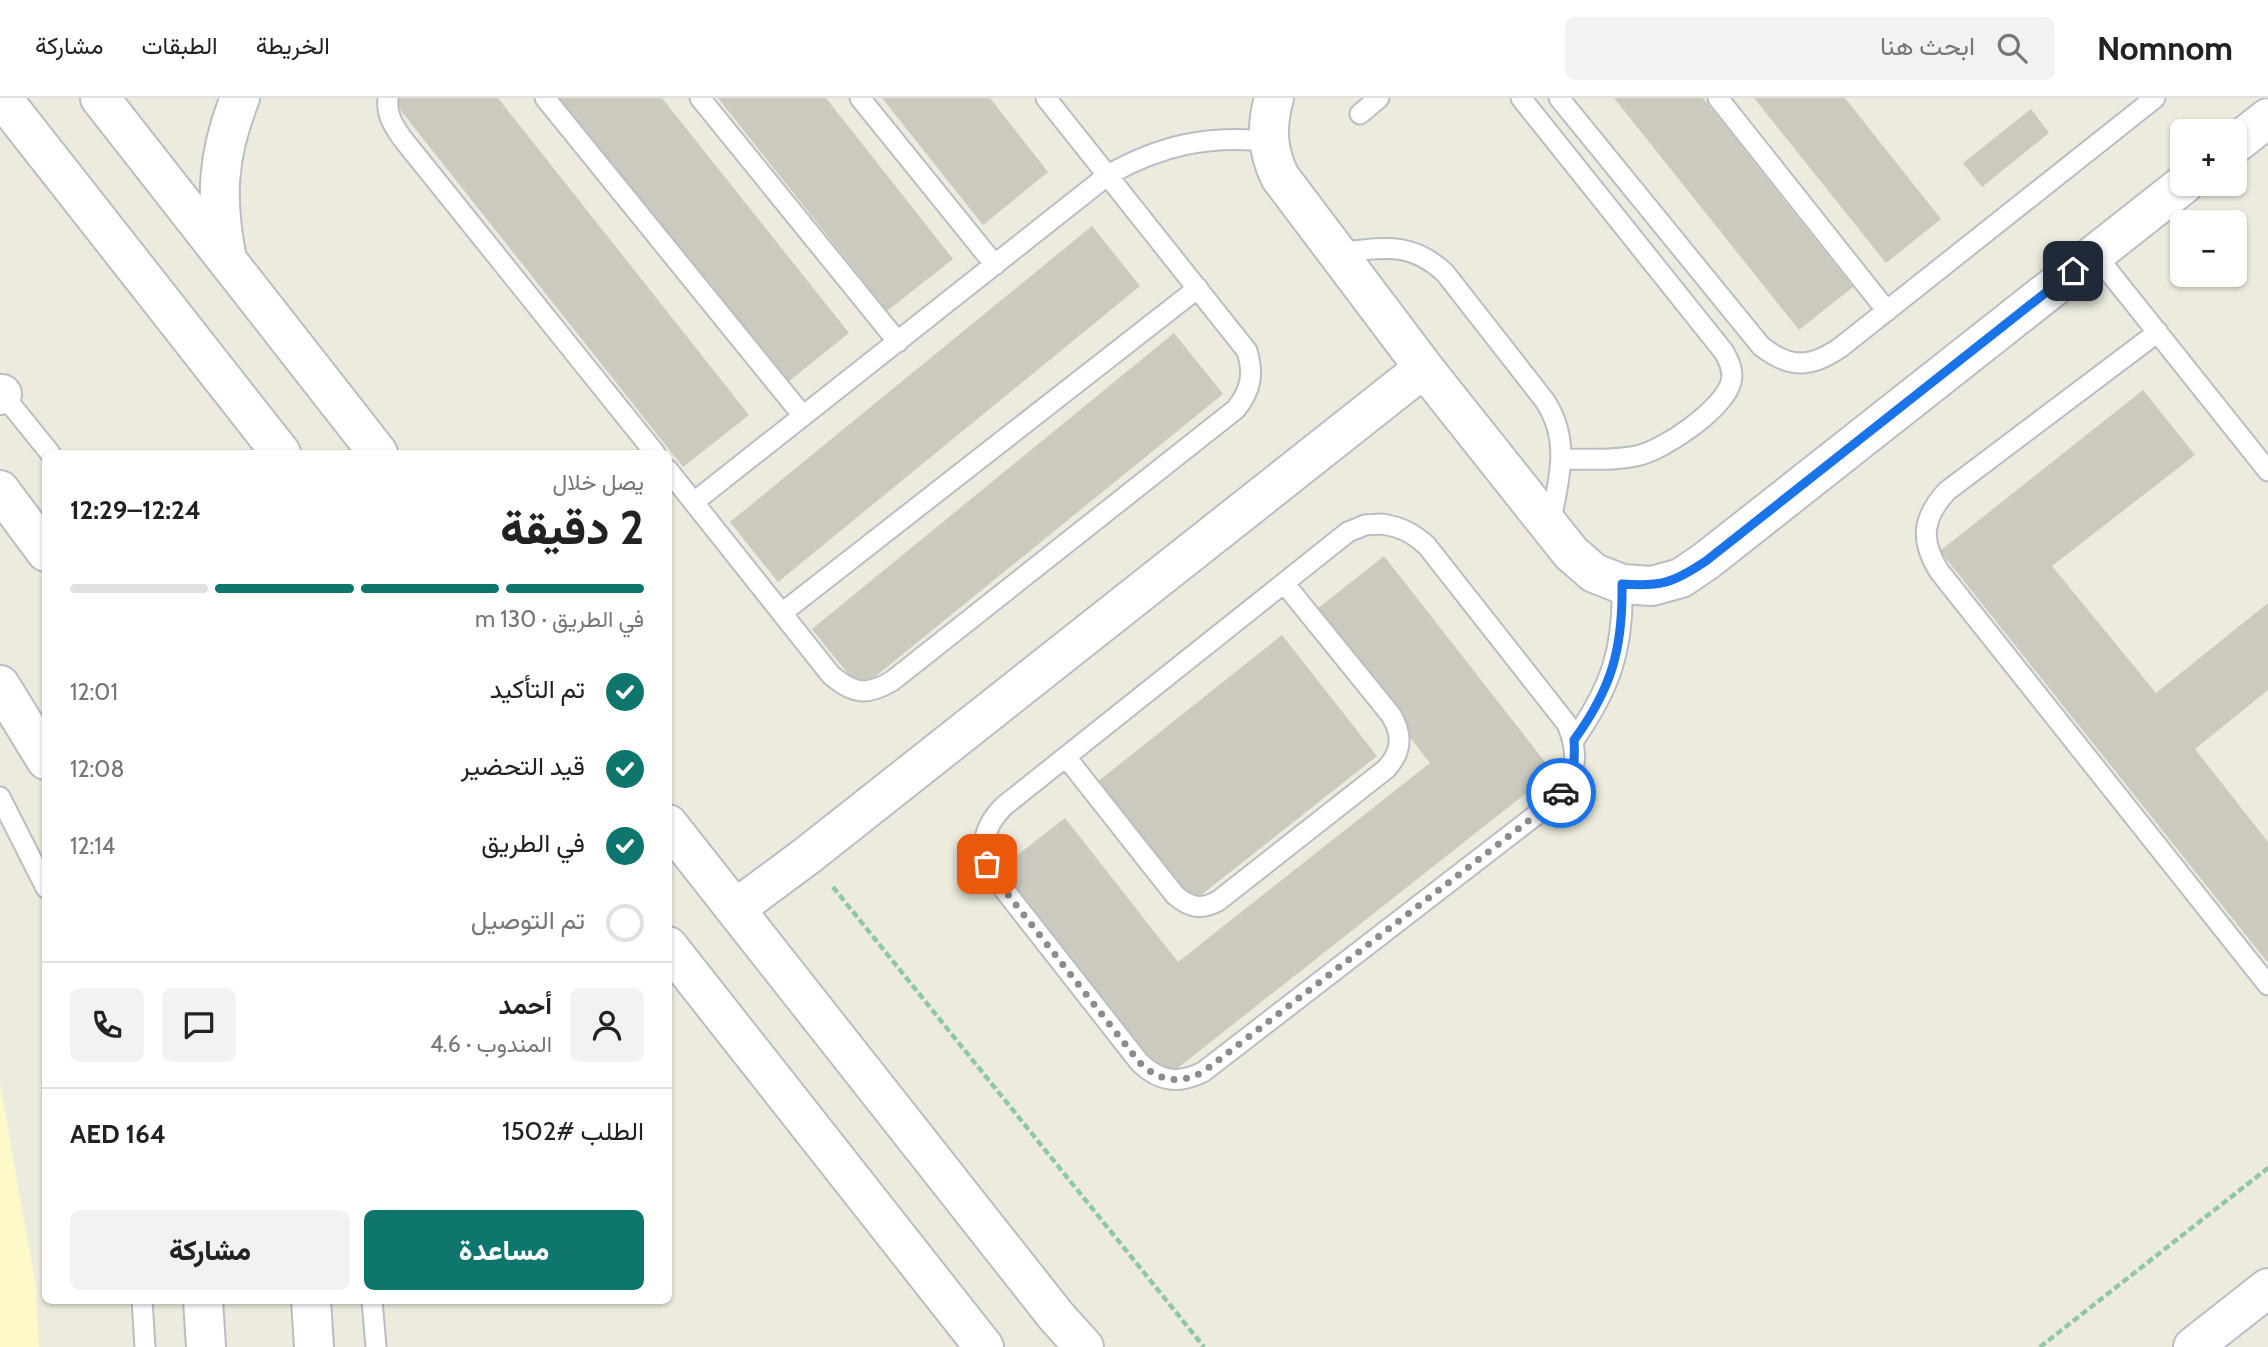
<!DOCTYPE html>
<html lang="ar">
<meta charset="utf-8">
<style>
:root{--surface:#fff;--page:#f2f2f2;--text:#222;--muted:#767676;--line:#e0e0e0;--accent:#0f766e}
body{margin:0;font-family:Cabin,Vazirmatn,sans-serif;background:var(--page);color:var(--text);direction:rtl;height:100vh;display:flex;flex-direction:column;font-size:26px;white-space:nowrap}
*{box-sizing:border-box;margin:0}
p{font-size:23px;color:var(--muted)}
.icon{flex:none;width:38px;height:38px;fill:none;stroke:currentColor;stroke-width:2;stroke-linecap:round;stroke-linejoin:round}
.map{position:relative;flex:1;overflow:hidden;direction:ltr}
.side{position:absolute;left:42px;top:352px;width:630px;height:854px;display:flex;flex-direction:column;background:var(--surface);border-radius:10px;box-shadow:0 2px 5px #0004;direction:rtl}
.side>*{flex:none}
.buttons{position:absolute;left:2170px;top:21px;display:grid;gap:14px}
.buttons a{display:grid;place-items:center;width:77px;height:77px;border-radius:10px;background:var(--surface);box-shadow:0 2px 5px #0004;font-size:35px}
.pin{position:absolute;display:grid;place-items:center;width:60px;height:60px;color:#fff;margin:-30px;border-radius:14px;box-shadow:0 4px 10px #0006}
.courier{position:absolute;display:grid;place-items:center;width:70px;height:70px;margin:-35px;border:5px solid #1a73e8;border-radius:50%;background:#fff;color:#222;box-shadow:0 2px 9px #0007}
.overview em{font-style:normal;font-weight:800}
.overview div{display:flex;flex-direction:column-reverse}
.overview{display:flex;align-items:center;justify-content:space-between;height:119px;padding:0 28px}
h1{font-size:46px;font-weight:800;line-height:52px}
.bar{display:grid;grid-template-columns:repeat(4,1fr);gap:10px 7px;align-content:center;height:84px;padding:0 28px}
.bar i{height:9px;border-radius:5px;background:var(--line)}
.bar .active{background:var(--accent)}
.bar p{grid-column:span 4}
.line{display:flex;align-items:center;gap:18px;padding:0 28px;border-top:2px solid var(--line)}
.line div{flex:1}
.round{display:grid;place-items:center;flex:none;width:74px;height:74px;border-radius:10px;background:var(--page)}
ol{padding:0 28px;list-style:none}
li{display:flex;align-items:center;gap:21px;height:77px}
li p{margin-inline-start:auto}
li .icon{padding:7px;border-radius:50%;background:var(--accent);color:#fff;stroke-width:4}
li:last-child{color:var(--muted)}
li i{width:38px;height:38px;border:4px solid var(--line);border-radius:50%}
.primary-button{display:flex;gap:14px;margin-top:auto;padding:14px 28px}
.primary-button a{flex:1;height:80px;border-radius:10px;background:var(--accent);color:#fff;font-size:28px;font-weight:800;line-height:80px;text-align:center}
.primary-button a+a{background:var(--page);color:var(--text)}
header{display:flex;align-items:center;gap:42px;box-sizing:border-box;height:98px;padding:0 35px;background:var(--surface);border-bottom:2px solid var(--line)}
header strong{font-size:33px}
nav{display:flex;gap:38px;margin-inline-start:auto;font-size:24px}
.search{width:490px;height:63px;background:var(--page);display:flex;align-items:center;gap:18px;box-sizing:border-box;padding:0 24px;border-radius:10px;color:var(--muted);font-size:26px}
.map>svg:first-child{display:block}
.sand{fill:#fdf9c8}
.building{fill:#cccabf}
.lines{fill:none;stroke-linecap:round;stroke-linejoin:round}
.service-casing{stroke:#bbbdc4;stroke-width:23}
.minor-casing{stroke:#bbbdc4;stroke-width:42}
.tertiary-casing{stroke:#bbbdc4;stroke-width:42}
.path{stroke:#90c7a8;stroke-width:4.5;stroke-dasharray:7 3.5;stroke-linecap:butt}
.service{stroke:#fff;stroke-width:19}
.minor{stroke:#fff;stroke-width:38}
.tertiary{stroke:#fff;stroke-width:38}
.done{stroke:#8b8d8d;stroke-width:7;stroke-dasharray:0 12.6}
.route{stroke:#1a73e8;stroke-width:9}
</style>
<header>
<strong>Nomnom</strong>
<div class="search"><svg class="icon" aria-label="search" viewBox="0 0 24 24"><circle cx="10" cy="10" r="6"/><path d="M15 15l6 6"/></svg>ابحث هنا</div>
<nav><a>الخريطة</a><a>الطبقات</a><a>مشاركة</a></nav>
</header>
<div class="map">
<svg width="2268" height="1249" viewBox="0 0 2268 1249">
<rect width="100%" height="100%" fill="#ecebde"/>
<path class="sand" d="M0 986 36 1189 39 1249H0Z"/>
<path class="building" d="M399 0H498L749 317 683 369 394 4Z
M555 0H662L849 235 783 288Z
M718 0H826L953 161 887 213Z
M882 0H990L1048 74 983 127Z
M1614 0H1703L1853 189 1799 232Z
M1754 0H1845L1941 121 1886 165Z
M2031 11 2049 35 1982 89 1963 65Z
M1092 128 1140 188 778 484 730 424Z
M1174 235 1223 296 860 591 812 531Z
M2143 292 2195 357 2052 468 2156 595 2268 505V592L2195 651 2268 744V865L1940 453Z
M1384 458 1553 674 1165 980 1001 770 1065 720 1178 864 1430 665 1312 515Z
M1282 537 1377 658 1191 805 1096 685Z"/>
<g class="lines">
<g class="service-casing">
<path id="service" d="M388 0C386 16 393 27 402 40L655 355
M545 0 803 318
M700 0 898 244
M860 0 995 167
M1521 0 1724 254C1729 263 1734 273 1731 284 1724 311 1663 353 1636 358 1612 363 1586 361 1561 361
M1559 0 1761 248C1790 271 1811 270 1841 249L2155 0
M1718 0 1887 213
M1360 16 1379 0
M1337 155C1381 150 1410 142 1445 175L1545 303C1572 344 1558 383 1550 428
M2095 156 2268 373
M2158 234 1947 393C1922 420 1920 443 1939 473L2268 887
M0 293 50 355
M668 372 831 577C853 596 867 598 892 583L1236 311C1251 292 1254 276 1247 253L1046 0
M694 404 1108 77C1161 47 1208 37 1268 43
M1382 426C1401 429 1413 435 1427 448L1567 626C1580 657 1577 678 1553 704L1203 974C1179 986 1160 984 1140 965L995 780C979 752 981 731 1004 708L1348 434 1365 427Z
M782 515 1198 190
M1574 642C1611 589 1624 550 1622 486
M1066 659 1175 797C1190 810 1201 812 1218 803L1386 671C1402 654 1403 637 1391 617L1284 485
M0 699 46 790
M142 1202 145 1249
M372 1202 376 1249"/>
</g>
<g class="minor-casing">
<path id="minor" d="M2 0 281 355
M100 0 378 355
M1274 0C1266 29 1267 52 1280 79L1424 270 1571 455 1594 475 1622 486 1652 488 1681 480 1706 463 2184 86
M2235 46 2268 20
M227 161C215 102 217 57 240 0
M668 726 1056 1218 1084 1249
M735 811 808 757 1424 270
M668 848 984 1249
M2193 1249 2268 1190"/>
</g>
<g class="tertiary-casing">
<path id="tertiary" d="M0 297 2 296
M0 392 46 454
M0 587 46 662
M203 1202 206 1249
M311 1202 314 1249"/>
</g>
<path class="path" d="M833 789 1204 1249
M2040 1249 2268 1070"/>
<use href="#service" class="service"/>
<use href="#minor" class="minor"/>
<use href="#tertiary" class="tertiary"/>
</g>
<g class="lines">
<path class="done" d="M987 766 995 780 1140 965C1160 984 1179 986 1203 974L1553 704 1561 695"/>
<path class="route" d="M1561 695C1575 680 1575 661 1574 642 1612 590 1623 550 1622 486 1661 489 1673 485 1706 463L2073 173"/>
</g>
</svg>
<div class="buttons">
<a>+</a>
<a>−</a>
</div>
<div class="pin" style="left:987px;top:766px;background:#ea580c"><svg class="icon" aria-label="bag" viewBox="0 0 24 24"><path d="M5 8h14l-1 12H6zM9 8a3 3 0 0 1 6 0"/></svg></div>
<div class="pin" style="left:2073px;top:173px;background:#1f2937"><svg class="icon" aria-label="home" viewBox="0 0 24 24"><path d="M3 11l9-7 9 7M6 9v11h12V9"/></svg></div>
<div class="courier" style="left:1561px;top:695px"><svg class="icon" aria-label="car" viewBox="0 0 24 24"><path d="M5 17H2v-5l4-1 3-4h7l3 4 3 1v5h-3M9 17h6M6 11h13"/><circle cx="7" cy="17" r="2"/><circle cx="17" cy="17" r="2"/></svg></div>
<section class="side">
<div class="overview"><div><h1>2 دقيقة</h1><p>يصل خلال</p></div><em>12:24–12:29</em></div>
<div class="bar"><i class="active"></i><i class="active"></i><i class="active"></i><i></i><p>في الطريق · 130 m</p></div>
<ol>
<li><svg class="icon" aria-label="check" viewBox="0 0 24 24"><path d="M5 12l5 5 9-10"/></svg>تم التأكيد<p>12:01</p></li>
<li><svg class="icon" aria-label="check" viewBox="0 0 24 24"><path d="M5 12l5 5 9-10"/></svg>قيد التحضير<p>12:08</p></li>
<li><svg class="icon" aria-label="check" viewBox="0 0 24 24"><path d="M5 12l5 5 9-10"/></svg>في الطريق<p>12:14</p></li>
<li><i></i>تم التوصيل</li>
</ol>
<div class="line" style="height:126px"><a class="round"><svg class="icon" aria-label="person" viewBox="0 0 24 24"><circle cx="12" cy="8" r="4"/><path d="M4 21q1-7 8-7t8 7"/></svg></a><div><b>أحمد</b><p>المندوب · 4.6</p></div><a class="round"><svg class="icon" aria-label="chat" viewBox="0 0 24 24"><path d="M4 5h16v11H9l-5 4z"/></svg></a><a class="round"><svg class="icon" aria-label="phone" viewBox="0 0 24 24"><path d="M5 4h4l2 5-3 2q2 4 5 5l2-3 5 2v4C11 20 4 13 5 4z"/></svg></a></div>
<div class="line" style="height:91px"><div>الطلب #1502</div><b>AED 164</b></div>
<div class="primary-button"><a>مساعدة</a><a>مشاركة</a></div>
</section>
</div>
